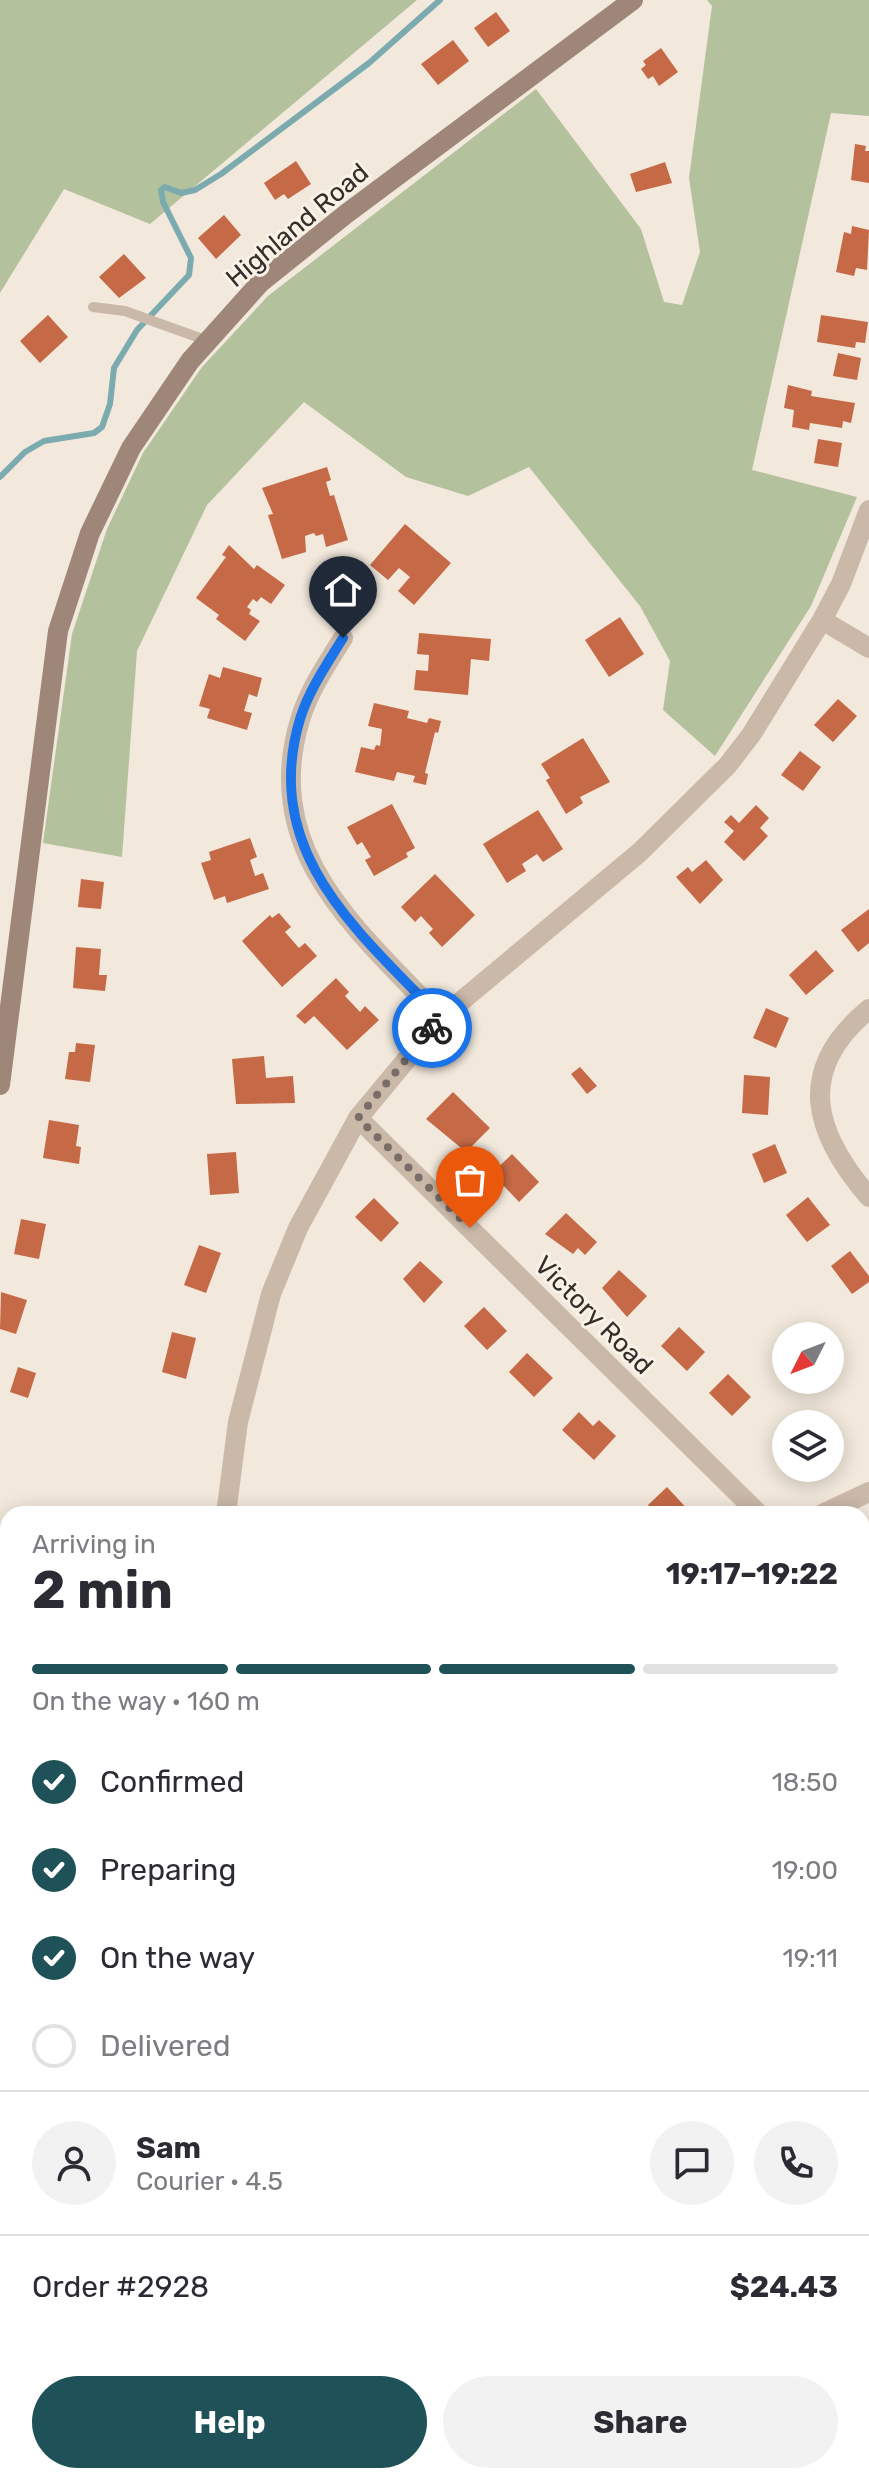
<!DOCTYPE html>
<meta charset="utf-8">
<style>
:root{--surface:#fff;--page:#f2f2f3;--text:#2b2b33;--muted:#7c7c81;--line:#e1e1e2;--accent:#1e5258}
body{margin:0;font-family:Rubik,sans-serif;background:var(--page);color:var(--text);height:100vh;display:flex;flex-direction:column;font-size:30px;white-space:nowrap}
*{box-sizing:border-box;margin:0}
p{font-size:26px;color:var(--muted)}
.icon{flex:none;width:44px;height:44px;fill:none;stroke:currentColor;stroke-width:2;stroke-linecap:round;stroke-linejoin:round}
.map{position:relative;flex:1;overflow:hidden}
.sheet{position:absolute;left:0px;top:1506px;width:870px;height:978px;display:flex;flex-direction:column;background:var(--surface);border-radius:24px 24px 0 0;box-shadow:0 4px 20px #0003}
.sheet>*{flex:none}
.needle{width:52px;rotate:228deg}
.fabs{position:absolute;left:772px;top:1322px;display:grid;gap:16px}
.fabs a{display:grid;place-items:center;width:72px;height:72px;border-radius:50%;background:var(--surface);box-shadow:0 4px 20px #0003;font-size:40px}
.pin{position:absolute;display:grid;place-items:center;width:68px;height:68px;color:#fff;margin:-82px -34px;border-radius:50% 50% 50% 0;rotate:-45deg;box-shadow:0 0 8px #0007}
.pin .icon{rotate:45deg}
.courier{position:absolute;display:grid;place-items:center;width:80px;height:80px;margin:-40px;border:6px solid #1a73e8;border-radius:50%;background:#fff;color:#222;box-shadow:0 2px 10px #0007}
.summary em{font-style:normal;font-weight:700}
.summary div{display:flex;flex-direction:column-reverse}
.summary{display:flex;align-items:center;justify-content:space-between;height:136px;padding:0 32px}
h1{font-size:52px;font-weight:700;line-height:60px}
.bar{display:grid;grid-template-columns:repeat(4,1fr);gap:12px 8px;align-content:center;height:96px;padding:0 32px}
.bar i{height:10px;border-radius:6px;background:var(--line)}
.bar .current{background:var(--accent)}
.bar p{grid-column:span 4}
.line{display:flex;align-items:center;gap:20px;padding:0 32px;border-top:2px solid var(--line)}
.line div{flex:1}
.round{display:grid;place-items:center;flex:none;width:84px;height:84px;border-radius:42px;background:var(--page)}
ol{padding:0 32px;list-style:none}
li{display:flex;align-items:center;gap:24px;height:88px}
li p{margin-inline-start:auto}
li .icon{padding:8px;border-radius:50%;background:var(--accent);color:#fff;stroke-width:4}
li:last-child{color:var(--muted)}
li i{width:44px;height:44px;border:4px solid var(--line);border-radius:50%}
.button{display:flex;gap:16px;margin-top:auto;padding:16px 32px}
.button a{flex:1;height:92px;border-radius:48px;background:var(--accent);color:#fff;font-size:32px;font-weight:700;line-height:92px;text-align:center}
.button a+a{background:var(--page);color:var(--text)}
.map>svg:first-child{display:block}
.green{fill:#b3c19c}
.lines{fill:none;stroke-linecap:round;stroke-linejoin:round}
.stream{stroke:#7babaf;stroke-width:6}
.building{fill:#c56947}
.lane{stroke:#cab8a8;stroke-width:10}
.street{stroke:#cab8a8;stroke-width:20}
.secondary{stroke:#9e8779;stroke-width:20}
.done{stroke:#786e67;stroke-width:8;stroke-dasharray:0 14.4}
.route{stroke:#1a73e8;stroke-width:10}
.labels{text-anchor:middle;stroke-width:6;stroke-linejoin:round;paint-order:stroke}
.street-label{font-size:26px;fill:#372d28;stroke:#f9f2e8}
</style>
<div class="map">
<svg width="869" height="2483" viewBox="0 0 869 2483">
<rect width="100%" height="100%" fill="#f2e8dc"/>
<path class="green" d="M0 0H417L150 224 64 189 0 293Z
M707 0H869V116L831 113 752 470 857 497 811 606 715 756 663 710 670 661 640 606 529 467 468 496 406 477 304 402 207 505 137 651 122 857 43 843 72 634 107 529 143 453 202 367 268 296 536 89 641 229 664 302 682 305 700 252 689 178 712 6Z
M622 2476H838L843 2483H623Z"/>
<g class="lines">
<path class="stream" d="M0 477 25 452 44 441 94 433 102 427 110 404 114 368 137 330 189 275 191 258 163 202 161 190 165 187 181 193 195 190 221 174 369 63 440 0"/>
</g>
<path class="building" d="M496 12 510 31 488 47 474 28Z
M453 40 469 61 438 85 421 64Z
M661 48 678 72 659 86 653 76 648 79 641 69 646 65 643 61Z
M855 144 866 146 865 151H869V183L851 180Z
M296 161 311 184 288 199 284 194 275 200 264 183Z
M665 162 672 183 636 192 630 174Z
M224 215 241 235 216 259 198 238Z
M852 226 869 230 867 270 856 268 854 276 836 272 844 232 851 234Z
M124 254 146 278 119 298 99 277Z
M48 315 68 337 40 363 20 341Z
M821 315 868 322 865 343 856 342 855 348 817 342Z
M838 353 861 358 857 380 833 376Z
M788 385 812 391 811 396 855 403 851 423 843 421 842 428 810 423 809 430 792 427 794 410 784 408Z
M818 439 842 443 838 467 814 463Z
M327 467 331 480 326 482 330 496 334 495 348 540 326 547 323 534 316 536 314 533 305 536 306 552 282 559 268 515 273 514 262 488Z
M405 524 451 563 414 605 398 591 410 577 399 568 388 580 370 565Z
M229 545 254 569 257 565 285 585 271 604 261 597 257 602 253 599 247 607 251 610 249 614 260 621 245 641 216 619 219 615 196 598 226 557 222 555Z
M620 617 644 654 609 677 585 640Z
M419 633 491 639 489 661 471 659 468 695 414 690 416 670 428 671 429 655 417 654Z
M223 667 262 678 257 697 249 694 244 711 252 713 247 730 207 718 210 709 199 706 209 674 220 678Z
M838 699 857 716 833 742 814 725Z
M374 703 409 711 407 718 427 723 429 718 441 721 438 733 435 732 425 773 428 774 426 785 413 782 415 776 397 772 394 781 355 772 361 747 374 750 376 745 380 746 382 729 368 726Z
M583 738 610 782 580 797 583 803 566 814 546 780 550 778 541 764Z
M800 751 821 767 803 791 781 775Z
M392 804 415 848 406 853 408 857 374 876 365 860 371 857 362 842 357 845 347 827Z
M756 805 769 818 760 828 768 836 744 861 724 842 734 831 724 822 731 815 739 823Z
M538 810 563 849 543 862 537 854 522 864 526 871 507 883 483 844Z
M250 838 257 857 250 860 255 876 263 873 269 889 227 903 225 896 214 900 201 863 211 860 209 852Z
M706 860 723 880 700 904 676 877 688 867 692 872Z
M435 874 475 915 442 947 429 933 433 929 421 916 415 922 401 907Z
M81 879 104 882 101 909 78 907Z
M869 909V943L858 952 841 930Z
M279 913 291 927 285 932 299 948 305 943 317 956 282 987 242 941 270 915 272 918Z
M76 947 101 949 99 975H107L105 991 73 988Z
M816 950 834 971 806 995 789 975Z
M336 978 349 992 345 996 360 1012 365 1006 379 1020 347 1050 314 1016 305 1024 296 1016Z
M766 1008 789 1018 776 1048 753 1038Z
M76 1043 95 1045 90 1082 65 1079 69 1052H75Z
M264 1056 266 1078 293 1076 295 1103 236 1104 232 1059Z
M580 1067 597 1086 587 1094 571 1074Z
M744 1075 770 1077 768 1115 742 1113Z
M453 1092 490 1128 466 1152 426 1119Z
M49 1120 79 1125 76 1146 81 1147 79 1164 43 1158Z
M775 1144 787 1173 764 1183 752 1154Z
M236 1152 239 1193 210 1195 207 1154Z
M512 1154 539 1182 519 1202 504 1186 498 1192 486 1179Z
M808 1197 830 1225 807 1242 786 1215Z
M374 1198 399 1223 381 1242 355 1217Z
M566 1213 597 1242 585 1255 578 1248 573 1254 545 1234Z
M21 1219 46 1224 39 1259 14 1254Z
M199 1245 221 1253 206 1293 184 1285Z
M850 1251 869 1276V1282L852 1294 831 1266Z
M420 1261 443 1282 424 1303 403 1279Z
M619 1270 647 1296 627 1317 602 1288Z
M1 1292 27 1300 16 1334 0 1329Z
M484 1307 507 1331 487 1350 464 1326Z
M679 1327 705 1352 687 1371 661 1346Z
M172 1332 196 1338 186 1379 162 1372Z
M527 1353 553 1378 534 1397 509 1372Z
M18 1367 36 1373 28 1398 10 1392Z
M728 1374 751 1397 732 1416 709 1393Z
M579 1412 593 1426 599 1420 616 1436 594 1460 562 1430Z
M830 1427 841 1454 830 1458Z
M667 1487 692 1514H656L648 1505Z
M869 1717V1746L862 1750V1721Z
M862 1879 869 1896V1903L862 1906Z
M862 2014 865 2021 869 2019V2049L862 2052Z
M869 2169V2203L862 2206V2172Z
M4 2290 8 2298V2330L0 2335V2292Z
M869 2423V2469L864 2472 862 2427Z
M121 2476H135L138 2483H124Z
M368 2476H386L389 2483H367L364 2478Z
M501 2476H524L509 2483H504Z"/>
<g class="lines">
<path class="lane" d="M93 307 125 311 208 341"/>
<path class="street" d="M822 620 869 648
M343 638C327 664 309 690 300 720 260 853 359 931 441 1018
M869 1009C795 1070 813 1132 869 1197
M358 1118 759 1514
M226 1514 238 1422 271 1294 298 1228 358 1118 441 1018 640 852 727 766 751 735 822 620 841 584 869 510
M822 1514 869 1492
M862 1810 869 1807
M0 2076 8 2072
M862 2110 869 2107
M862 2293 869 2302
M0 2446 8 2461
M449 2476 452 2483
M27 2483 32 2476"/>
<path class="secondary" d="M0 1085 58 631 90 533 131 448 190 361 260 283 346 214 633 0"/>
</g>
<g class="lines">
<path class="done" d="M432 1028 358 1118 470 1228"/>
<path class="route" d="M343 638C327 664 309 690 300 719 260 853 359 932 441 1018L432 1028"/>
</g>
<g class="labels">
<g class="street-label">
<text transform="translate(297 225) rotate(-40)" y="9">Highland Road</text>
<text transform="translate(594 1315) rotate(45)" y="9">Victory Road</text>
</g>
</g>
</svg>
<div class="fabs">
<a><svg class="needle" viewBox="-14 -14 28 28"><path d="M0-13l5 13h-10z" fill="#e53935"/><path d="M0 13l5-13h-10z" fill="#7c7c81"/></svg></a>
<a><svg class="icon" aria-label="layers" viewBox="0 0 24 24"><path d="M12 4l9 5-9 5-9-5zM3 14l9 5 9-5"/></svg></a>
</div>
<div class="pin" style="left:470px;top:1228px;background:#ea580c"><svg class="icon" aria-label="bag" viewBox="0 0 24 24"><path d="M5 8h14l-1 12H6zM9 8a3 3 0 0 1 6 0"/></svg></div>
<div class="pin" style="left:343px;top:638px;background:#1f2937"><svg class="icon" aria-label="home" viewBox="0 0 24 24"><path d="M3 11l9-7 9 7M6 9v11h12V9"/></svg></div>
<div class="courier" style="left:432px;top:1028px"><svg class="icon" aria-label="bike" viewBox="0 0 24 24"><circle cx="6" cy="16" r="4"/><circle cx="18" cy="16" r="4"/><path d="M6 16l4-8h5l3 8M10 8l3 8H6M13 5h3"/></svg></div>
<section class="sheet">
<div class="summary"><div><h1>2 min</h1><p>Arriving in</p></div><em>19:17–19:22</em></div>
<div class="bar"><i class="current"></i><i class="current"></i><i class="current"></i><i></i><p>On the way · 160 m</p></div>
<ol>
<li><svg class="icon" aria-label="check" viewBox="0 0 24 24"><path d="M5 12l5 5 9-10"/></svg>Confirmed<p>18:50</p></li>
<li><svg class="icon" aria-label="check" viewBox="0 0 24 24"><path d="M5 12l5 5 9-10"/></svg>Preparing<p>19:00</p></li>
<li><svg class="icon" aria-label="check" viewBox="0 0 24 24"><path d="M5 12l5 5 9-10"/></svg>On the way<p>19:11</p></li>
<li><i></i>Delivered</li>
</ol>
<div class="line" style="height:144px"><a class="round"><svg class="icon" aria-label="person" viewBox="0 0 24 24"><circle cx="12" cy="8" r="4"/><path d="M4 21q1-7 8-7t8 7"/></svg></a><div><b>Sam</b><p>Courier · 4.5</p></div><a class="round"><svg class="icon" aria-label="chat" viewBox="0 0 24 24"><path d="M4 5h16v11H9l-5 4z"/></svg></a><a class="round"><svg class="icon" aria-label="phone" viewBox="0 0 24 24"><path d="M5 4h4l2 5-3 2q2 4 5 5l2-3 5 2v4C11 20 4 13 5 4z"/></svg></a></div>
<div class="line" style="height:104px"><div>Order #2928</div><b>$24.43</b></div>
<div class="button"><a>Help</a><a>Share</a></div>
</section>
</div>
